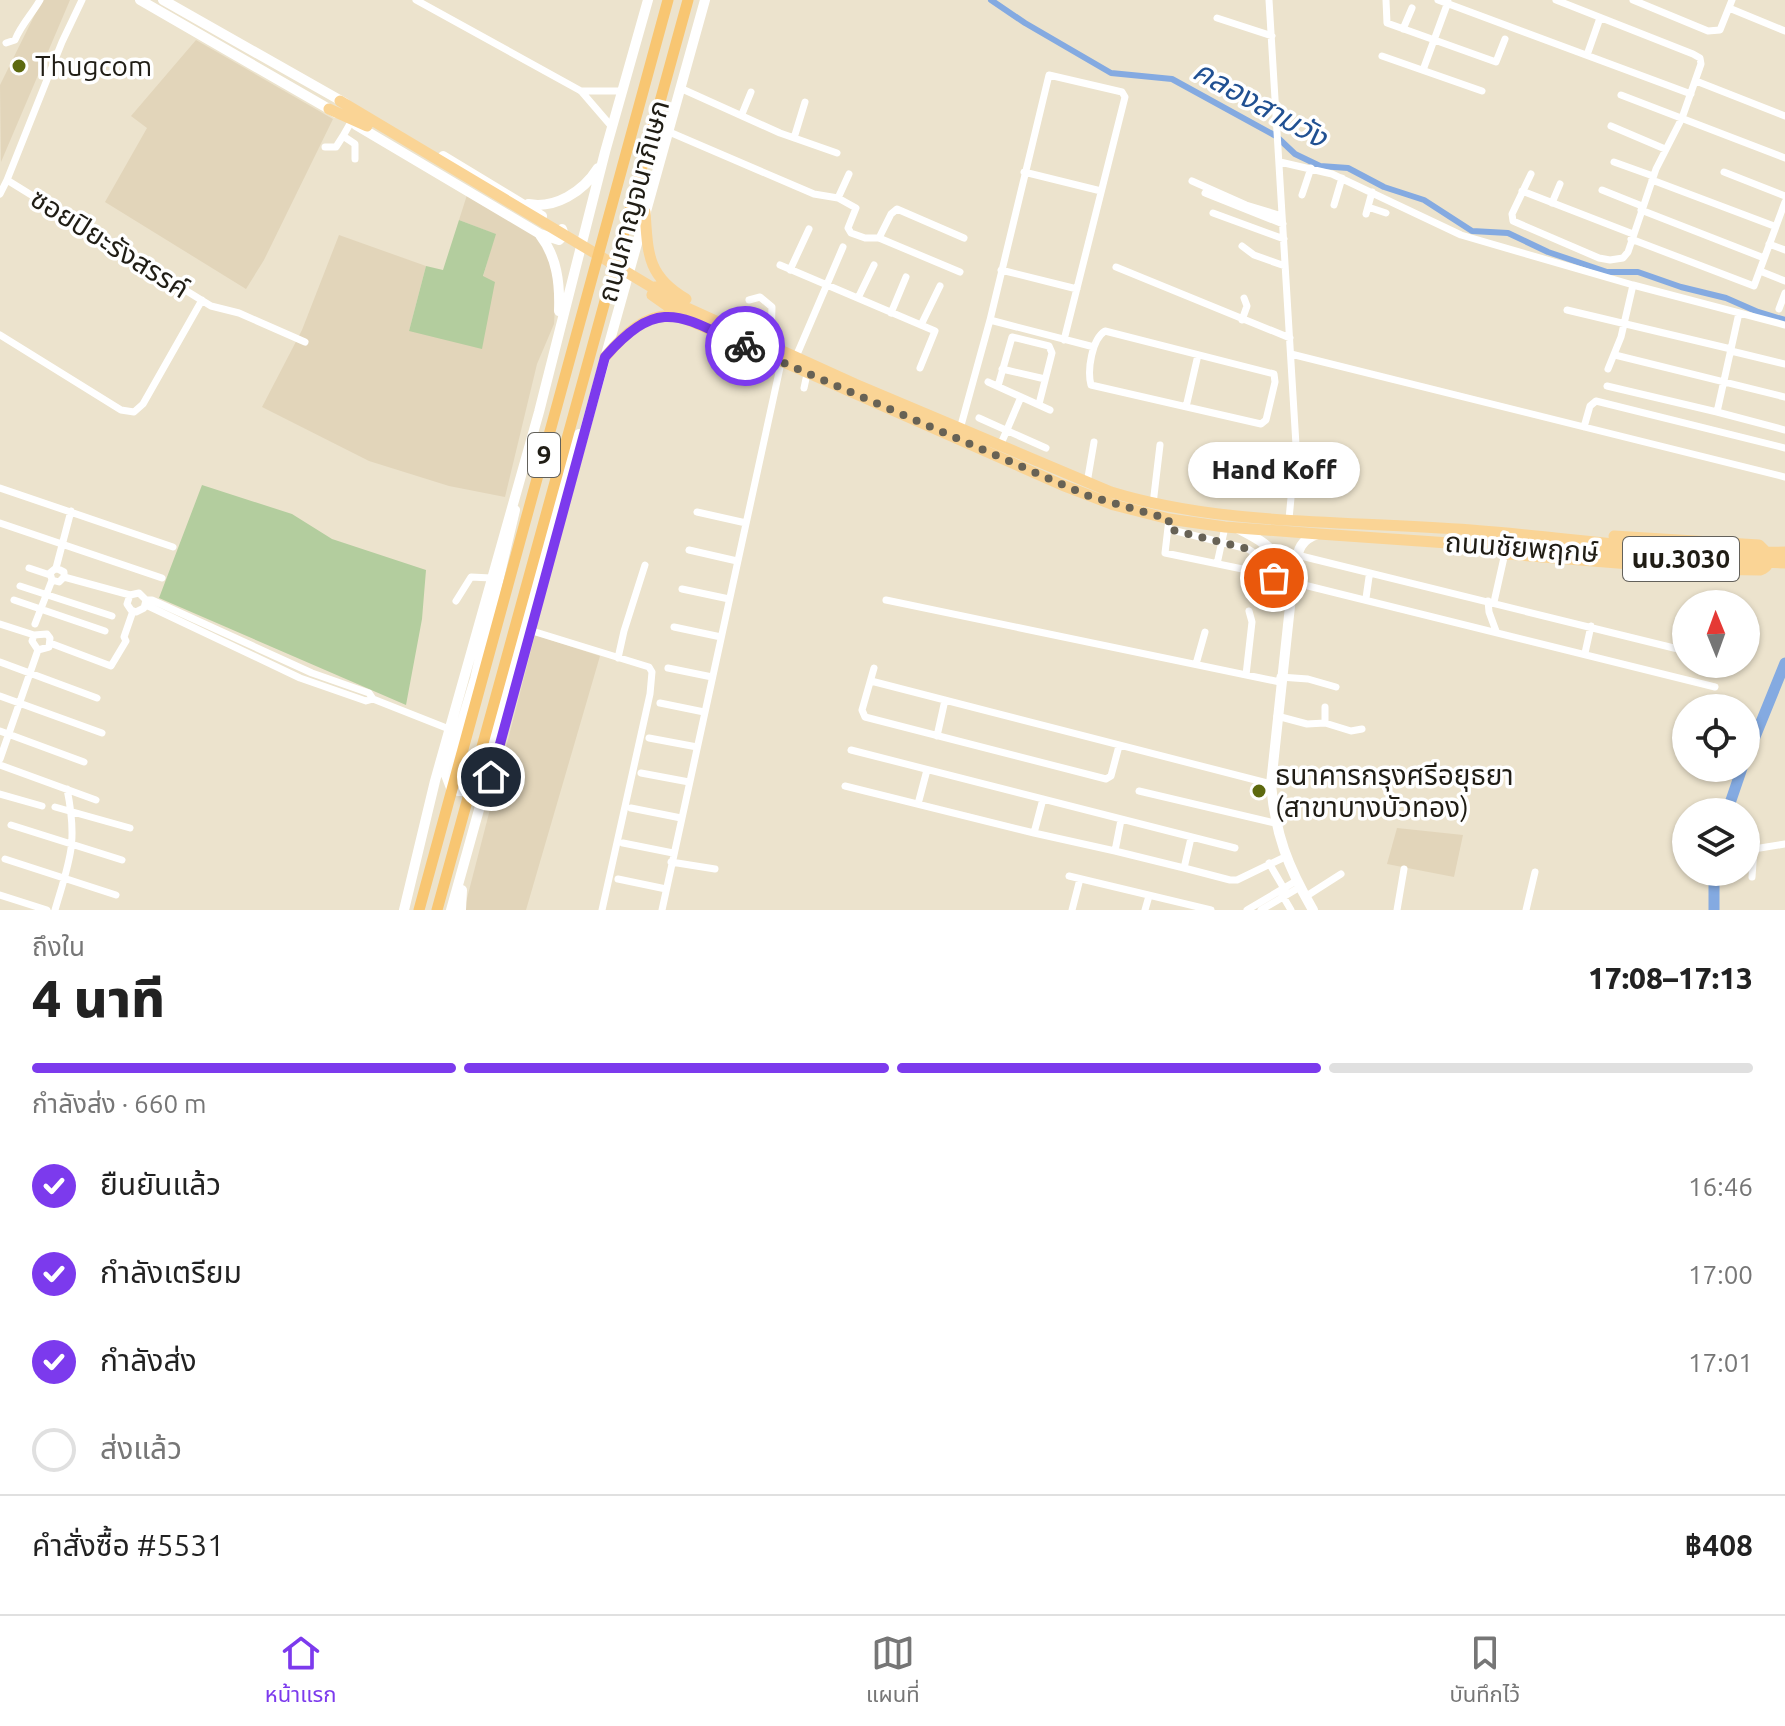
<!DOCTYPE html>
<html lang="th">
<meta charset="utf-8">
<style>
:root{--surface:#fff;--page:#f2f2f2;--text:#222;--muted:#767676;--line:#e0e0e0;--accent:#7c3aed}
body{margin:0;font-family:Ubuntu,"Noto Sans Thai",sans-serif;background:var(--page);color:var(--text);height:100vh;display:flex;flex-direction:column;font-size:30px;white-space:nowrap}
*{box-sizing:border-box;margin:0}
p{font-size:26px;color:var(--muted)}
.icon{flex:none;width:44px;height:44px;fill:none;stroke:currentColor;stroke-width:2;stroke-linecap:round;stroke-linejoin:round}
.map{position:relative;height:910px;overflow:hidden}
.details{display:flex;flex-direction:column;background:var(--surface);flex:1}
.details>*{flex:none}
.needle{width:52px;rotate:359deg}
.controls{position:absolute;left:1672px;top:590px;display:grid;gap:16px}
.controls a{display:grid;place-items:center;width:88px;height:88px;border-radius:50%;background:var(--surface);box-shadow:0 2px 6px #0004;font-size:40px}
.pin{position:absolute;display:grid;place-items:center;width:68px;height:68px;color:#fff;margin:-34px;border:4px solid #fff;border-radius:50%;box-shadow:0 2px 8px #0007}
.courier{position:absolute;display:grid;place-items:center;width:80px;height:80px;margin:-40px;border:6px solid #7c3aed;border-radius:50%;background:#fff;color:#222;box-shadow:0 2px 10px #0007}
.bubble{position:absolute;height:56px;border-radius:28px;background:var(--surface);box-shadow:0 2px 6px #0004;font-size:26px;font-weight:800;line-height:56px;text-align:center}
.headline em{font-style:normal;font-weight:800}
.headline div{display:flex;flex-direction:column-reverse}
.headline{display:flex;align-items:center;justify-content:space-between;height:136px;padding:0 32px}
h1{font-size:52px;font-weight:800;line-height:60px}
.bar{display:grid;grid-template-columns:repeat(4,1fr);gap:12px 8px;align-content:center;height:96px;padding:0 32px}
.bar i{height:10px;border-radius:6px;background:var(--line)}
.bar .selected{background:var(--accent)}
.bar p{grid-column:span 4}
.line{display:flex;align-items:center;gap:20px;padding:0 32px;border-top:2px solid var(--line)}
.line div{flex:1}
ol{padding:0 32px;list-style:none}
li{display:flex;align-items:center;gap:24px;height:88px}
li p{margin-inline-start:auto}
li .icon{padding:8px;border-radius:50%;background:var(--accent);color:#fff;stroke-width:4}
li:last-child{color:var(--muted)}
li i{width:44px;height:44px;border:4px solid var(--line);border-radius:50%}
.tabs{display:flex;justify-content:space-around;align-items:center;height:112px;border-top:2px solid var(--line);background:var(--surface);font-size:22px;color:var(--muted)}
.tabs a{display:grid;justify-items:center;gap:4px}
.tabs .selected{color:var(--accent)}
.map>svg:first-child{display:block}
.built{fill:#e2d5ba}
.green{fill:#b3cd9e}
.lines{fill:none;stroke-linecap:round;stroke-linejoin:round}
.canal{stroke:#84aae1;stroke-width:6}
.river{stroke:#84aae1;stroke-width:11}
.minor{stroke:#fff;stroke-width:7}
.secondary{stroke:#fff;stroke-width:10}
.primary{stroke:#fad495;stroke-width:11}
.trunk{stroke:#f8c672;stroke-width:11}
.done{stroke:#676255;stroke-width:8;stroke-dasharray:0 14.4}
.route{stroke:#7c3aed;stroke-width:10}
.poi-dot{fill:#5d690f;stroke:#fff;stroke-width:3}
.labels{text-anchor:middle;stroke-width:7;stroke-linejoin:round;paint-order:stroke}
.shield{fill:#fff;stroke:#63615b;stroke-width:2}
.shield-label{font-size:26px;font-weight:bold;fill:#201d15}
.poi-label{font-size:28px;fill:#201d15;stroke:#fff;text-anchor:start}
.street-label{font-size:28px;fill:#201d15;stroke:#fff}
.water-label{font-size:30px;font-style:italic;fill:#205092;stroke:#fff}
</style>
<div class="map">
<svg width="1785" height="910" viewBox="0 0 1785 910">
<rect width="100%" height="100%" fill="#ece3cd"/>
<path class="built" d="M42 0H70L1 162 0 85Z
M196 40 333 119 264 260 246 289 105 202 147 128 131 116Z
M467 195 534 233 546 248 556 290 554 324 537 364 505 497 449 486 369 461 262 407 302 330 339 235 426 266 409 331 483 277 495 234 459 220Z
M535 635 600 656 526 910H464Z
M1397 828 1463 835 1454 877 1387 864Z"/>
<path class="green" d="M459 220 496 234 483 276 495 282 482 349 409 331 426 266 443 270Z
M202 485 292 514 332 539 426 570 422 619 406 705 159 598Z"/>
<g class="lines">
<path class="canal" d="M991 0 1025 23 1111 73 1172 79 1276 136 1295 154 1320 166 1348 168 1384 187 1424 200 1472 231 1508 233 1548 252 1607 272H1638L1681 287 1726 298 1758 312 1785 320"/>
<path class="river" d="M1746 759 1785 663
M1727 812 1742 768
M1714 910V872"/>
<path class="minor" d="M82 0 62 42 7 180 211 306 239 313 305 342
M416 0 581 91 612 127
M1269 0 1296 445 1289 519
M1386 0 1387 23 1496 62 1505 39
M1438 0 1691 94
M1633 0 1708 31 1720 30 1732 0
M1729 8 1785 31
M1217 18 1272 36
M1403 29 1412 8
M6 43 15 40C21 25 32 14 40 0
M1587 55 1600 18
M1382 56 1482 91
M1423 70 1448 2
M1696 81 1785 116
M680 88 780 133 837 153
M581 91H622
M1621 95 1785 158
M742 114 751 92
M351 122 343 136 355 144V159
M1611 126 1665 149
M667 131 814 194 838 198 856 208 848 228 851 233 865 238H879L960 272
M794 138 805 102
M325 147H336L343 136
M1280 162 1332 174 1461 235 1633 285 1785 325
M1614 162 1653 176
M1024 172 1101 191
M1724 172 1785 196
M1531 174 1512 214 1513 221 1599 258 1610 260 1623 258 1628 252 1656 169 1682 118 1701 64 1700 58 1693 54 1556 0
M1652 180 1774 226
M1192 181 1246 205 1282 216
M1602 190 1642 206
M1522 191 1633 234
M1205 193 1283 224
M0 194 7 180
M1302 195 1311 168
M838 198 849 174
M1552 203 1560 184
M1334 205 1342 178
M1368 207 1386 213
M1641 210 1764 258
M1213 213 1284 239
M1366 214 1372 192
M879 238 891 214 897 209 964 238
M1631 239 1754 286 1785 202
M1769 244 1785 250
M1242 246 1254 255 1285 266
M780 265 935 331 920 368
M1116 267 1290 338
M790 270 809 229
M1001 270 1077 289
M1760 271 1785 281
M858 298 874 265
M749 300 760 297 772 307 771 340
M1779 309 1785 293
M1567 310 1731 349
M891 313 906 277
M990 320 1094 347
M1242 320 1247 306 1244 298
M921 325 940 286
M1105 331 1274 374 1275 382 1266 420 1261 424 1091 385C1087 370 1092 339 1105 331Z
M0 335 121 410 134 412 143 404 202 300
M1731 351 1785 364
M798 352 843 247
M1291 354 1785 477
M1615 355 1785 397
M1002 369 1045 379
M1608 369 1621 337 1633 285
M988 382 1050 410
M998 386 1012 337 1049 346 1052 353 1039 404
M1607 386 1717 412 1739 313
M804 388 807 374
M1186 407 1198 355
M1717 412 1785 430
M979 418 1046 448
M1584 427 1590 406 1596 401 1785 448
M960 429 990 320 1049 75 1122 92 1125 97 1064 340
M1000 446 1021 397
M1087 483 1094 442
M0 488 173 547
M1153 504 1160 445
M697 512 746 523
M1169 519 1165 553 1286 578
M0 523 162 578
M1168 529 1248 549 1270 563 1274 578
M689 550 737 561
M1297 555 1686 651
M1217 564 1225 527
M29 568 50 575
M56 568 64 572V577L59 582 52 580 50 573 56 568 71 511
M64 577 130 595 139 593 146 600 144 608 136 612 131 610 127 604 130 595
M1292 582 1715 687
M20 586 112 616
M682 589 729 599
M1366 598 1369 577
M14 600 105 631
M146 600H152L312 673 369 693 373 699 449 729
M886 600 1280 682
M456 601 471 577 491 578
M1488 601 1489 612 1496 631
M1494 602 1505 553
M146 605 300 678 366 701 373 699
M0 624 34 635 47 634 50 638 49 647 38 650 32 641 34 635
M35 624 52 580
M674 627 721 637
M529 630 649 667 652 672 650 694 602 910
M50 643 111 666 126 641 124 637 133 611
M1585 653 1591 626
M618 658 624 631 645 565
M0 662 97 698
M1196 664 1205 632
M668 668 712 677
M874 668 862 710 865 717 1106 779 1111 776 1119 746
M1246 675 1252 622 1249 611
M1280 677 1308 679 1336 687
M871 681 1271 784
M0 696 102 733
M660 703 704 712
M1277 716 1307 724 1325 723 1351 731 1362 729
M1325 723V707
M0 731 84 762
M937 736 945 700
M649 738 697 747
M851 750 1235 848
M0 759 38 650
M0 765 96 800
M641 773 689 782
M845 786 1034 833
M1139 791 1275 823
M0 794 42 806
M1043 799 1034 833 1115 851
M918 804 927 770
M55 807 130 828
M631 808 681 818
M1121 820 1115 851 1184 868
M11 825 122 860
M1191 838 1184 868 1230 880H1237L1285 857
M623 843 673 853
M5 859 116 895
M671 862 715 869
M1269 863 1286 892
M1069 876 1211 910
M1752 877 1754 849 1785 844
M618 879 666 889
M1281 893 1291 910
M0 895 47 910
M1305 897 1341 874
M55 910C70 859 78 843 67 789
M662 910 781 363
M1072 910 1080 879
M1145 910 1149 896
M1247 910 1296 881
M1261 910 1300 887
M1397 910 1404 869
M1526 910 1535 872"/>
<path class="secondary" d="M140 0 336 113
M163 0 345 103
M356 125 540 234 559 240 564 235 562 229
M443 156 542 216
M528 204C555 209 583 192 598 168
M540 235C557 257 560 283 559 311
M515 510 475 679 446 775 451 788 458 791H471L481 782 534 579 572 448 579 434
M1239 529C1272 546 1281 553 1288 591
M404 910 435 781 539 412 605 152 648 0
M451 910C538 607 618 303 705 0
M461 910 462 890
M1313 910C1288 867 1275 834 1271 784L1294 569C1298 551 1299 540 1318 534"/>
<path class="primary" d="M340 101 685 307 855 384 1111 492C1226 527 1351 520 1471 530 1575 538 1680 555 1785 552
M329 109 367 126
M645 212C648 254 647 276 686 299
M665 286 655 287 652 295 686 319 1062 485 1114 505 1169 519 1225 527 1319 534 1679 559 1785 563
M605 357C624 335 646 312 677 316
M1507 554 1692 569 1760 570C1768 567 1769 563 1769 555L1759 545 1614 536"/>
<path class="trunk" d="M419 910 668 0
M437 910 688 0"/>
</g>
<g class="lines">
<path class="done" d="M745 346 1089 496 1169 519 1168 529 1248 549 1270 563 1274 578"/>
<path class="route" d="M491 777 605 357C660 295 680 316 745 346"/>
</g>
<g class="poi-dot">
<circle cx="19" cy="66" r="8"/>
<circle cx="1259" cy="791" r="8"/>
</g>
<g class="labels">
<g class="shield">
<rect x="528" y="433" width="32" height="44" rx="6"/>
<rect x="1623" y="537" width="116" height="44" rx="6"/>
</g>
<g class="shield-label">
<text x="544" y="464">9</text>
<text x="1681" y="568">นบ.3030</text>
</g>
<g class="poi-label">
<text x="35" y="76">Thugcom</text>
<text x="1275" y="785">ธนาคารกรุงศรีอยุธยา<tspan x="1275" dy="32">(สาขาบางบัวทอง)</tspan></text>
</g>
<g class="street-label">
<text transform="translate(633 201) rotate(-75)" y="10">ถนนกาญจนาภิเษก</text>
<text transform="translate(110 243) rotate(32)" y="10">ซอยปิยะรังสรรค์</text>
<text transform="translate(1522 547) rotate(4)" y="10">ถนนชัยพฤกษ์</text>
</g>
<g class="water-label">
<text transform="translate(1260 104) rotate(29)" y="10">คลองสามวัง</text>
</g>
</g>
</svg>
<div class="controls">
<a><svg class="needle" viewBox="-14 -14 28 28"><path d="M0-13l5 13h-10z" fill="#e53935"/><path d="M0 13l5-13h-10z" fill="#767676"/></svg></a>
<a><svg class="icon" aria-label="locate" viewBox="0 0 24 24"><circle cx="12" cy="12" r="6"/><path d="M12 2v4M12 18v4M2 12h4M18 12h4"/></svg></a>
<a><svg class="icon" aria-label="layers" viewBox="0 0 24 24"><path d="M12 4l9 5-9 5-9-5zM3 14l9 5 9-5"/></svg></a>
</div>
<div class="pin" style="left:1274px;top:578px;background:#ea580c"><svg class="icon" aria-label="bag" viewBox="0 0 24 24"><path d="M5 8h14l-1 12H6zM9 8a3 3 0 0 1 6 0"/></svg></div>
<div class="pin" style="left:491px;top:777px;background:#1f2937"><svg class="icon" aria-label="home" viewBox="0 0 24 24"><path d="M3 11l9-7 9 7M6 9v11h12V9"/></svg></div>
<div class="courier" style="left:745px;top:346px"><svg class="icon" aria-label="bike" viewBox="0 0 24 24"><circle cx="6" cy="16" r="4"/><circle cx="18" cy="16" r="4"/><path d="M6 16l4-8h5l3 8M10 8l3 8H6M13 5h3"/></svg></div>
<div class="bubble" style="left:1188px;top:442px;width:172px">Hand Koff</div>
</div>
<section class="details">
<div class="headline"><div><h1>4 นาที</h1><p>ถึงใน</p></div><em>17:08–17:13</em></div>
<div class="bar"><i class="selected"></i><i class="selected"></i><i class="selected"></i><i></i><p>กำลังส่ง · 660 m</p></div>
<ol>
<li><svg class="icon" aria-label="check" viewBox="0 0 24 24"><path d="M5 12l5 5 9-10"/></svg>ยืนยันแล้ว<p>16:46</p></li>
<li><svg class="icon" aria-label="check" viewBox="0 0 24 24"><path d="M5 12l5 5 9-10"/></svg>กำลังเตรียม<p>17:00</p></li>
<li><svg class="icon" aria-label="check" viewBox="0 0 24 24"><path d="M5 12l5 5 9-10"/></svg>กำลังส่ง<p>17:01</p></li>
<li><i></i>ส่งแล้ว</li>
</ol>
<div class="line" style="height:104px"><div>คำสั่งซื้อ #5531</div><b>฿408</b></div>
</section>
<nav class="tabs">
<a class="selected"><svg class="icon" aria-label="home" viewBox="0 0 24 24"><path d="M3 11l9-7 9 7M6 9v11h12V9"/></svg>หน้าแรก</a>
<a><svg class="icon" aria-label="map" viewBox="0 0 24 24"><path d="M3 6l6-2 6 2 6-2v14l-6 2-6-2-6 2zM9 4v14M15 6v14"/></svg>แผนที่</a>
<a><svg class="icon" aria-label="saved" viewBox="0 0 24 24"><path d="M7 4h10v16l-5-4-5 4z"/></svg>บันทึกไว้</a>
</nav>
